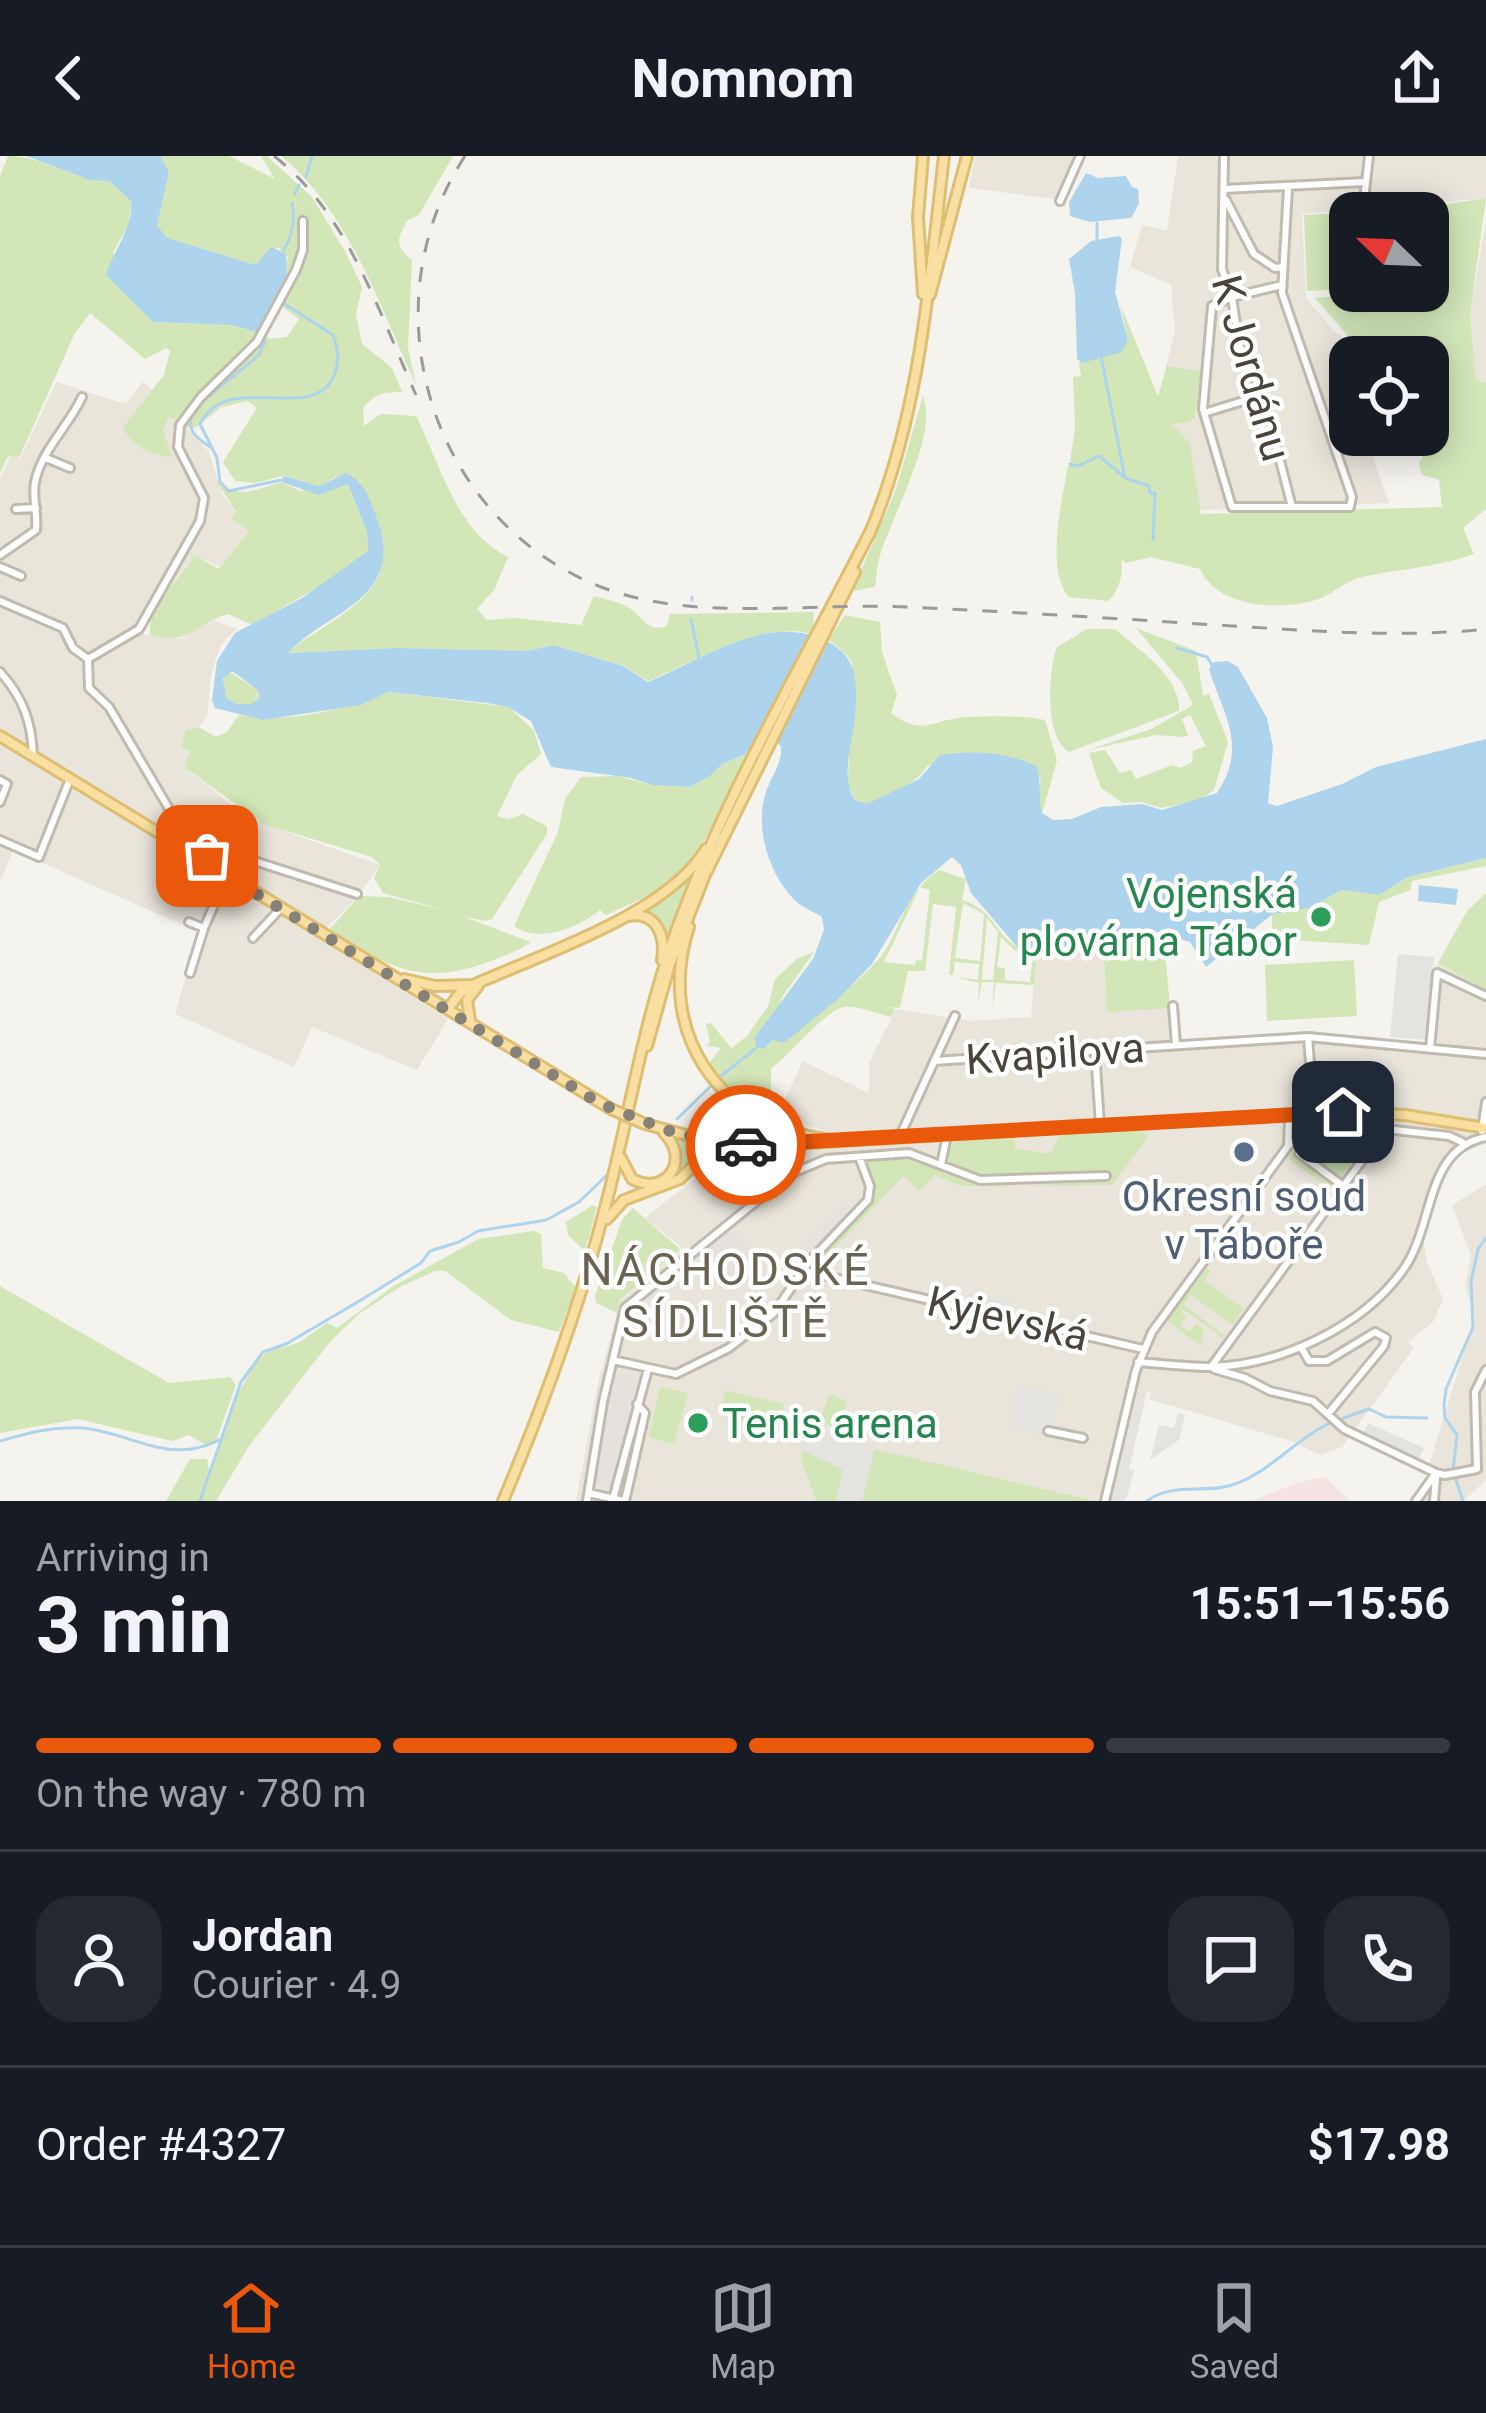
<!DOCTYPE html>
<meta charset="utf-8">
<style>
:root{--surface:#171b24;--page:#242831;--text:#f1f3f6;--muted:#9ea1a6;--line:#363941;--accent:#ea580c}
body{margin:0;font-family:Roboto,sans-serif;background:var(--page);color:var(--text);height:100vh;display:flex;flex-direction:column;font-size:45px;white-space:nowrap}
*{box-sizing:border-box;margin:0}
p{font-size:39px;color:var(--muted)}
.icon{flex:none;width:66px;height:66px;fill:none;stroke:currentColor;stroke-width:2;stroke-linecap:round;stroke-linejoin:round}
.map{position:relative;height:1345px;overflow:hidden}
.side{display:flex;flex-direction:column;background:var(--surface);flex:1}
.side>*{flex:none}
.needle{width:78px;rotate:293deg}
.buttons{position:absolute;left:1329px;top:36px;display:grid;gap:24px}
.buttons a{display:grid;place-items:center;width:120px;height:120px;border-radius:24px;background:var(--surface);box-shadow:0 6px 30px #0003;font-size:60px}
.pin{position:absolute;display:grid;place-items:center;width:102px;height:102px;color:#fff;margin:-51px;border-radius:24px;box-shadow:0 6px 18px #0006}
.courier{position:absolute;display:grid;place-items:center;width:120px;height:120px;margin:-60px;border:9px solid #ea580c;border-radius:50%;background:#fff;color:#222;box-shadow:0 3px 15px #0007}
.overview em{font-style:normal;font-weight:700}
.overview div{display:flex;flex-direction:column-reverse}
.overview{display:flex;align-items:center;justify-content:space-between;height:204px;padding:0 36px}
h1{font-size:78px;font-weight:700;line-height:90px}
.bar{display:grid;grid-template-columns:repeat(4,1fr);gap:18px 12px;align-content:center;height:144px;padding:0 36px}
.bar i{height:15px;border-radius:9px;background:var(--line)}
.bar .current{background:var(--accent)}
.bar p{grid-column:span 4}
.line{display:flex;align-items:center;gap:30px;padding:0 36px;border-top:3px solid var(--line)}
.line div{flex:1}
.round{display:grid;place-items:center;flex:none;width:126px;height:126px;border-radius:36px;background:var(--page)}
header{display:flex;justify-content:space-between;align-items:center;height:156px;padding:0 36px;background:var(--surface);font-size:54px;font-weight:700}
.tabs{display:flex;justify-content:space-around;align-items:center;height:168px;border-top:3px solid var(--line);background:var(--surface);font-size:33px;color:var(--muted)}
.tabs a{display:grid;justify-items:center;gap:6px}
.tabs .current{color:var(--accent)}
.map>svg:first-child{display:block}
.residential{fill:#e9e5db}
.industrial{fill:#e5e2dd}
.medical{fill:#f5e4e1}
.green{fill:#d2e6b8;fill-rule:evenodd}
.parking{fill:#e5e3e0}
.water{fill:#aed3ed;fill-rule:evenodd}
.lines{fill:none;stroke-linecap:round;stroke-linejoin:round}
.stream{stroke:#aed3ed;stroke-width:3}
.minor-casing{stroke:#c1baaf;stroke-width:12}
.major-casing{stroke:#debe72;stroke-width:14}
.minor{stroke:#fff;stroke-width:6}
.major{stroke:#f9e0a2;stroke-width:8}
.rail{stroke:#9a9a9a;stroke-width:3;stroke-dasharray:15 15;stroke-linecap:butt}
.major-bridge-casing{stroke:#debe72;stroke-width:14;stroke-linecap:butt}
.major-bridge{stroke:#f9e0a2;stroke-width:8}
.done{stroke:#868179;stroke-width:12;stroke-dasharray:0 21.6}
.route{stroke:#ea580c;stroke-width:15}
.leisure-dot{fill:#2e9e5b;stroke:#fff;stroke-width:4.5}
.service-dot{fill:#5c6f8a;stroke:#fff;stroke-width:4.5}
.labels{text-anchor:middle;stroke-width:9;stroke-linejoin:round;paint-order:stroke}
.street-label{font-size:42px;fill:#4a443a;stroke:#fff}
.leisure-label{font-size:42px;fill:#27864d;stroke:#fff;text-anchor:end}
.service-label{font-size:42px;fill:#4e5e75;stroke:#fff}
.neighbourhood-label{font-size:45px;letter-spacing:3px;fill:#6c6252;stroke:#fff}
</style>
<header><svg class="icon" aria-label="back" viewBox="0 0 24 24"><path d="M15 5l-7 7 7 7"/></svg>Nomnom<svg class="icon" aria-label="share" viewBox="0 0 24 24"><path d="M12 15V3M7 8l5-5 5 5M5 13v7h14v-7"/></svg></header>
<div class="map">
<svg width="1486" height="1345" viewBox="0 0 1486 1345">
<rect width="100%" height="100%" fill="#f5f3ed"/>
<path class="residential" d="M975 0H1081L1068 37 1054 43 969 32Z
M1178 0H1486V42L1302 58 1306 142 1334 175 1356 190 1338 198 1350 235V279H1365L1389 347 1200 354 1190 287 1171 267 1201 216 1168 210 1162 227 1175 175 1171 129 1130 111 1142 69 1167 75Z
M1486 63V227L1476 224 1470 159Z
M143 225 209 296 222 337 249 375 221 411 194 400 164 438 142 478 181 483 213 464 237 473 221 488 211 518 207 561 181 590 190 596 184 611 248 662 380 709 359 740 317 781 448 863 417 914 312 871 294 911 175 858 199 776 13 694 0 726V322L10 300 20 303 56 226 126 248Z
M1103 783 1107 855 1179 851 1182 885 1304 877 1427 889 1438 807 1486 835V987L1455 1000 1442 1019 1423 1081 1427 1106 1443 1143 1433 1166 1408 1186 1414 1192 1342 1291 1320 1299 1294 1286 1149 1243 1151 1236 1138 1234 1098 1345H576L598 1228 620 1145 682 1092 645 1062 728 996 809 994 822 974 777 960 803 905 869 937V907L896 853 971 865 1031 861 1036 799Z
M1486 1028V1324L1463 1345H1422L1430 1306 1475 1160 1465 1131 1471 1099 1452 1049Z"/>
<path class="industrial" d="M732 1072 765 1104 726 1120 701 1097Z
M613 1217 639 1222 613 1331 596 1328Z"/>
<path class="medical" d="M1325 1321 1350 1345H1252L1300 1326Z"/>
<path class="green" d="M8 0C44 0 73 25 109 25L132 46 128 70 113 96 134 147 153 166 231 169 255 176 288 102 278 91 256 109 166 82 157 69 169 17 161 0H229L275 23 261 0H267L312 41 346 97 362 131 356 159 362 188 392 212 402 236C383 236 376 237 363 252L364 270 381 258 416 260C440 308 457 377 508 401L494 434 477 453 487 464 515 462 581 469 594 440C604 443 615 445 624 449 642 457 645 478 667 470L670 458 814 456 813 472 832 478 845 459 880 466 882 496 897 539 891 557C923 582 933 563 966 561 992 560 1019 559 1045 564L1057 604 1042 658 1037 642 1041 621 928 609C914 630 891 639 867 648L855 644 848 627 852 506C801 438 707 501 648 525L624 510 554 489 527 495 396 492 287 497C313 473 385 445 382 400 380 377 367 349 360 327L336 321 319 330 283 320 255 327 235 325 223 306 257 252 247 245 221 251 197 271 187 272 169 260 163 275 172 301C153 300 130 290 123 271L164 219 170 195 166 192 145 203 90 157 75 177 19 302 8 300 0 317V20ZM277 147 299 163 287 181 270 183 261 175Z
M281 0H453L419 59 408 64C397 82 394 90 412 104L408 192 416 229C379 149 350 57 281 0Z
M1486 42 1470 159 1476 224 1486 227V353L1463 372 1474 398C1438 411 1399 413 1362 421 1346 425 1334 437 1319 443 1282 455 1218 453 1200 413L1151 401 1126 407 1121 403C1124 415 1119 437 1108 445L1069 441C1045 414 1062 344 1068 310L1074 308 1070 305 1075 272 1073 221 1081 220 1079 207 1128 183 1120 148 1158 240 1167 210 1201 215 1195 261 1188 266 1172 268 1190 287 1201 358 1442 351 1439 324 1422 319 1419 307 1432 286 1426 279 1428 201H1353L1357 190 1315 142 1364 138 1365 135H1428V57H1393Z
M1350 57V133L1307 135 1304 59Z
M923 240C939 280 890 362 879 403 877 412 876 422 875 431L852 435 895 336Z
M217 326C240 344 255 333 282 326L300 335 348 328 367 376 368 395 336 421 252 469 228 458C195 467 191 491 150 479 146 450 181 423 194 399L219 413 249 375 231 362 236 356Z
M1136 472 1196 495 1203 540 1209 538 1228 586 1214 634 1200 644 1161 652 1142 646 1123 647 1101 632 1089 597 1105 594 1120 617 1131 614 1136 623 1172 609 1181 612 1192 606 1193 595 1206 590 1190 559 1182 563 1188 579 1184 581 1156 579 1088 594 1151 573 1193 549 1183 528Z
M1087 473H1115C1138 493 1182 522 1179 555L1069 596C1044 581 1048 515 1057 491Z
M228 515 259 535 258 543 252 549 236 548 226 542 222 528Z
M388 536 509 551 534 575 541 598 517 619 497 660 508 663 523 658 547 670V678L492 763 485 765 464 761 531 786C519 795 503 800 488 806 420 831 387 811 330 773L359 740 388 741 445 754 383 737 374 722 380 709 372 701 263 668 184 611 190 596 181 591 186 575 199 571 216 581 227 576 239 559C286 568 344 554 388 536Z
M758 582 738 627 689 710 658 735 606 759 600 754C578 772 539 788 514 770L558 676 565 643 581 621 617 620 652 629 689 631 709 621 722 608 744 599Z
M1486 702V710L1412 725 1411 734 1379 746 1369 789 1276 783 1272 787V759L1275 757 1309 752 1342 734 1379 739 1408 721Z
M939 714 966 723 962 744C1001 755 996 794 1037 796L1034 829 996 827 992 855 994 826H982L978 846 979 827 956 821 978 824 979 808 955 806 953 819H949L956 751 933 748 925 815H908L900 852 891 851 895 854 891 861C877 858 858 849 844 851 825 854 791 899 771 912V939L765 942 774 949 771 964 725 930 708 908 721 892 707 890 710 885 706 868 711 867 731 892 747 880 768 850 775 823 797 803 815 795 782 841 772 883 784 887C814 859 850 834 877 805 901 780 899 741 939 714ZM920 731 930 734 922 805 916 804 915 809 884 806ZM963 747 984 758 980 805 955 802ZM987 762 998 776 993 824 982 823ZM1001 781 1014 794 1033 800 1030 826 1005 824V812L997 811Z
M692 718 694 719 668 787 659 767 642 753Z
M1486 737V834L1438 807 1467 755Z
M1164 782 1170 852 1107 856 1103 783Z
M1354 804 1357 860 1267 865 1265 809Z
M1330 963H1376L1377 973 1331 1034 1288 1002 1312 973Z
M1141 974 1148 981 1112 1029 960 1030 935 1019 919 1035 903 1020 823 1105 819 1101 870 1045 872 1029 865 1008 870 1002 916 1001 959 1021 999 1031 1112 1025 1092 1017 985 1023 950 1011 947 994C961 975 993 983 1013 982L1015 992 1050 998 1060 979Z
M673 981 705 988 708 992 669 1026 680 1006Z
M593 1049 597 1051 585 1095 568 1079 566 1066Z
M633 1052 680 1093 620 1144 617 1157 596 1147 595 1140 622 1064Z
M534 1075 541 1078 543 1112 564 1117 576 1132 559 1176 511 1164 445 1115H435L400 1131 360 1157 329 1187 249 1290 216 1345H201L207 1324 199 1345H166L190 1303H207L210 1318 236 1242 255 1207 269 1195 298 1187 327 1167 337 1172 392 1131 478 1083Z
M1207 1112 1210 1115 1204 1124 1244 1153 1233 1169 1191 1139 1184 1149 1225 1180 1223 1182 1183 1153 1181 1157 1186 1160 1180 1170 1189 1176 1196 1168 1204 1173 1201 1190 1167 1165Z
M0 1130 169 1227 230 1221 236 1229 215 1288H204L189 1279 172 1285 78 1263 0 1277Z
M660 1231 688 1237 674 1288 649 1281Z
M725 1234 784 1248 778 1272 719 1259Z
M830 1238 847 1246 837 1273 819 1265Z
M874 1293 1094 1345H862Z
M803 1294 843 1313 836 1345H816L801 1302Z"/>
<path class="parking" d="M1398 798 1434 801 1426 884 1390 881Z
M845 1045 854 1053 814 1095 805 1087Z
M968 1136 1011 1145 1008 1162 964 1152Z
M1017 1228 1060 1238 1048 1281 1007 1272Z
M1138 1234 1147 1236 1129 1313 1134 1315 1127 1341 1123 1345H1111Z
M633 1253 650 1258 628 1341 613 1338Z
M1178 1257 1185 1259 1179 1284 1150 1304 1159 1269 1174 1272Z
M811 1267 873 1298 862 1345H836L843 1313 799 1293Z
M1368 1267 1424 1292 1419 1303 1363 1278Z"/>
<path class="water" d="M26 0H161L169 17 157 69 167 82 256 109 271 91 286 98 287 119 256 176 231 169 153 166 106 119C113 95 134 71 131 45L109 25 90 24Z
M1086 17 1098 22 1126 20 1132 31 1138 33 1139 48 1131 62 1090 66 1070 60 1069 46Z
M1119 80 1122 83 1115 136 1128 183 1122 196 1082 207 1077 203 1075 137 1069 103 1091 85Z
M346 317C364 325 371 345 377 363 407 444 325 456 288 497L396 492 527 495 554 489 623 510 648 526C702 504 765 457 824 484 859 500 857 525 855 562 852 589 840 620 855 644L867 648 919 623 940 599C973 594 1007 596 1036 610 1043 626 1037 641 1042 657L1053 664 1072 663 1101 651 1142 648 1162 654 1217 637C1248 590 1224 560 1209 513L1214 506 1228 505 1238 511 1267 562 1273 591 1268 647 1277 650 1342 628 1376 611 1486 583V702L1408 721 1379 739 1342 734 1309 752 1273 758 1206 811 1190 786 1156 776 1147 780 1101 778 1055 794 1018 792 971 737 961 709 952 701 921 727 872 808 838 843 784 887 772 884 764 893 756 891 755 881 813 803 824 774 822 761C815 756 805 753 798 747 771 723 756 678 764 643 768 624 783 609 781 590L770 581 758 582 744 599 722 608 709 621 689 631 652 629 631 622 551 611 531 565 508 551 487 547 388 536 361 549 263 564 215 552 212 544 217 505 235 477 302 442 368 395 367 376 348 328 318 339 282 326 283 320 319 330ZM232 515 259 535V542L252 548H236L226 542 223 523Z
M1419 729 1458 733 1456 749 1418 745Z"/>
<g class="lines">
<path class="stream" d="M306 21 312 0
M295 38 299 29
M1097 83V67
M283 95C292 81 296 63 292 47
M1101 200 1125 322 1149 330 1150 337H1155L1153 384
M198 249 258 200 265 186
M192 257C187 276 195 280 210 291
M1070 308 1078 310 1099 300 1123 320
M281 324 229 335 220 326 217 302 200 268C229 211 315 272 335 217 340 202 338 194 333 179L283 147
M692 444V441
M691 463 699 502
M1177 492 1207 501 1212 509
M720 921 756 892
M677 963 713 928
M1338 1264 1369 1253 1386 1261 1427 1262
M0 1285C28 1277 53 1270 83 1272 133 1277 168 1310 219 1284
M200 1345 241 1226 263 1196 286 1188 356 1147 421 1107 430 1095 459 1086 478 1075 546 1064 579 1046 609 1017
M1147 1345C1172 1326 1204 1338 1232 1329 1270 1317 1295 1283 1330 1267
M1463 1345 1453 1315 1457 1279 1445 1262 1444 1249 1446 1233 1473 1171 1471 1126 1478 1093 1486 1082"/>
<g class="minor-casing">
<path id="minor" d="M1224 0 1222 113 1232 141 1239 189 1263 239 1292 351
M1224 33 1365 26
M1226 44 1254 98 1275 112 1283 111
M1060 45 1080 0
M1363 53 1369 0
M1282 129 1232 141 1212 150 1203 253 1232 351H1350L1352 341 1282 137 1288 32
M1204 257 1263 239
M46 302 70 312
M16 353 36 352
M0 399 36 374C38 358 32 341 35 326 42 293 69 270 82 241
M0 411 21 420
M0 445 63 472 73 492 88 503
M0 516C23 541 32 567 33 600
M0 624 7 628 0 646
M176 676 215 708
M0 684 39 701 70 623
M189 684 357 738
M171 685 176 676 175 663 109 551 89 532 88 503 139 473 200 365 204 342 178 291 180 269 201 241 257 186 296 114 303 94V65
M189 766 204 772 227 719
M253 782 281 752
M190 817 204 772
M1173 850 1176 889
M1308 881 1313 946
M1430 893 1437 817 1486 840
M1095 895 1100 969
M934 905 1308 881 1486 898
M1482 975 1486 946
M899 982 955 860
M1288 990 1289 966 1295 959
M1299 997 1343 1030
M941 1009 947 979
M804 1115 1143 1193
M1301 1191 1309 1205H1327L1375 1176 1386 1182 1384 1190 1328 1258
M613 1204 676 1218 729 1192 774 1157 808 1107 868 1044 870 1030 859 1001
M1138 1206C1162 1208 1187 1211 1211 1211 1281 1209 1362 1171 1403 1114 1435 1070 1424 993 1486 981
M1211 1211 1385 973 1449 980 1462 986
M1214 1213 1245 1222 1270 1235 1313 1245 1344 1273 1436 1317 1445 1319 1477 1313 1475 1236 1486 1214
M1048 1275 1083 1282
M589 1337 623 1345
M613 1343 648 1213
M587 1345 603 1246 625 1152 790 1018 826 1003 909 997 980 1024 1106 1020
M625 1345 645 1257 637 1248
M1105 1345 1136 1214 1152 1176 1288 990 1317 964 1334 959
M1416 1345 1436 1317
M1434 1345 1436 1321"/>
</g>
<g class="major-casing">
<path id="major" d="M923 0 918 61 923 138
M930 139 967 0
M869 379C920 259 929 129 944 0
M0 580 611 953
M628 760C656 755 666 779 662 804
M689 771C655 875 718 968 825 983
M404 823 435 830 472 829
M448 853 460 837 473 829C542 798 667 758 706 693
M470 864 467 844 478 830
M647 890 670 808 705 719 855 416
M645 968 705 984 756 990 1331 956 1405 959 1486 972
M621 1002 632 1023C667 1041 691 1003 664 977
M607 1063 624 1044 680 1023 717 986
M503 1345C543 1250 579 1153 605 1052 629 961 643 867 675 778 725 638 803 508 870 376"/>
</g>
<use href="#minor" class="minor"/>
<use href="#major" class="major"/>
<path class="rail" d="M274 0C348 57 379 157 416 239
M465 0C366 151 430 364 601 431 696 467 806 446 907 451 1015 456 1124 463 1232 470 1317 475 1401 482 1486 473"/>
<g class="major-bridge-casing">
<path id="major-bridge" d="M611 953 645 968"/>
</g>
<use href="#major-bridge" class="major-bridge"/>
</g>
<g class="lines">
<path class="done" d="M207 700 219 715 601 948 675 977 746 989"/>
<path class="route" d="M746 989 1343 956"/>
</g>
<g class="leisure-dot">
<circle cx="1321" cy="761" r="12"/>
<circle cx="698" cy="1267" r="12"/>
</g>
<circle class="service-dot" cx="1244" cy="996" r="12"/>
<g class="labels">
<g class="street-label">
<text transform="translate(1252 212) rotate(74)" y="15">K Jordánu</text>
<text transform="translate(1055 897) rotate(-4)" y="15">Kvapilova</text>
<text transform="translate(1008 1162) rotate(13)" y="15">Kyjevská</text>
</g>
<g class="leisure-label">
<text x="1297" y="752">Vojenská<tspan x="1297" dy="48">plovárna Tábor</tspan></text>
<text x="722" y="1282" text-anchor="start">Tenis arena</text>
</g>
<g class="service-label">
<text x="1244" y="1055">Okresní soud<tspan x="1244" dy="48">v Táboře</tspan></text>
</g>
<g class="neighbourhood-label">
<text x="726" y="1129">NÁCHODSKÉ<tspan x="726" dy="52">SÍDLIŠTĚ</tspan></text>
</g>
</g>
</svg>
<div class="buttons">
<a><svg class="needle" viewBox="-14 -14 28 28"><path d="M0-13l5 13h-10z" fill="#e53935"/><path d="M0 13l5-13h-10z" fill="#9ea1a6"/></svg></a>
<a><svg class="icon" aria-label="locate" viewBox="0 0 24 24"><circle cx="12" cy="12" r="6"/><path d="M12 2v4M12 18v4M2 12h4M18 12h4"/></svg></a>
</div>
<div class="pin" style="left:207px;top:700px;background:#ea580c"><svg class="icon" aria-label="bag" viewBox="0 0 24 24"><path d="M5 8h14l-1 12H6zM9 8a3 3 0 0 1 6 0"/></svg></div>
<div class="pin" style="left:1343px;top:956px;background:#1f2937"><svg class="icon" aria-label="home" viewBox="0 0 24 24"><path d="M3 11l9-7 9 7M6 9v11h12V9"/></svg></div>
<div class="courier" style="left:746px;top:989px"><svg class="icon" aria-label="car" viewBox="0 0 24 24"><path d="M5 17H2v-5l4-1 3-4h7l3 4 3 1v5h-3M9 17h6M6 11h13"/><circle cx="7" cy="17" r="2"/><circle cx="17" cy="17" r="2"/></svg></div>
</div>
<section class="side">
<div class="overview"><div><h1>3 min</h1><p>Arriving in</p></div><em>15:51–15:56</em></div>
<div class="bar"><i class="current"></i><i class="current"></i><i class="current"></i><i></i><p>On the way · 780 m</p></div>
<div class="line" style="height:216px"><a class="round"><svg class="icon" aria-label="person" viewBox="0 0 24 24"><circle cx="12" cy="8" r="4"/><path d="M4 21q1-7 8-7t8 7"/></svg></a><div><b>Jordan</b><p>Courier · 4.9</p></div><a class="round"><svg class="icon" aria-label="chat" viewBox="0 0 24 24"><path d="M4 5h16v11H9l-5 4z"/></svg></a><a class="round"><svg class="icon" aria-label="phone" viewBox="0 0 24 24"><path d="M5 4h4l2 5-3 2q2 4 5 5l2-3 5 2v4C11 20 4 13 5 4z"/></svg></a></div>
<div class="line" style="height:156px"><div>Order #4327</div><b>$17.98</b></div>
</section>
<nav class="tabs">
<a class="current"><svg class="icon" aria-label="home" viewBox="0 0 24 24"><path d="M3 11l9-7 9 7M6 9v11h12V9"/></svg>Home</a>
<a><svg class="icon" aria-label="map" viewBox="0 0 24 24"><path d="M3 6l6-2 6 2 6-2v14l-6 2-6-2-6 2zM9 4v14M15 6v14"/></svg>Map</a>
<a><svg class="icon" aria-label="saved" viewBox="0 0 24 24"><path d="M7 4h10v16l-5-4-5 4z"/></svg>Saved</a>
</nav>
